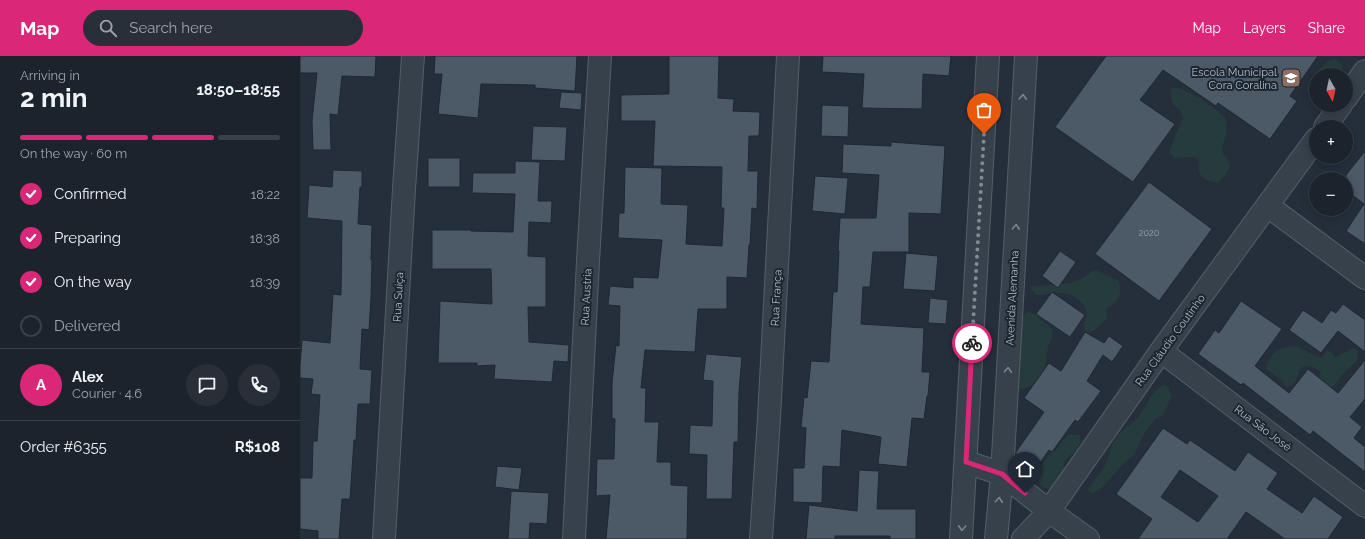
<!DOCTYPE html>
<meta charset="utf-8">
<style>
:root{--surface:#1b232c;--page:#282f38;--text:#f1f3f6;--muted:#a0a4a9;--line:#394048;--accent:#db2777}
body{margin:0;font-family:Raleway,sans-serif;background:var(--page);color:var(--text);height:100vh;display:flex;flex-direction:column;font-size:15px;white-space:nowrap}
*{box-sizing:border-box;margin:0}
p{font-size:13px;color:var(--muted)}
.icon{flex:none;width:22px;height:22px;fill:none;stroke:currentColor;stroke-width:2;stroke-linecap:round;stroke-linejoin:round}
.map{position:relative;flex:1;overflow:hidden}
.sheet{display:flex;flex-direction:column;background:var(--surface);width:300px}
.sheet>*{flex:none}
.needle{width:26px;rotate:171deg}
.controls{position:absolute;left:1009px;top:12px;display:grid;gap:8px}
.controls a{display:grid;place-items:center;width:44px;height:44px;border-radius:50%;background:var(--surface);box-shadow:0 2px 10px #0003,0 0 0 1px var(--line);font-size:20px}
.pin{position:absolute;display:grid;place-items:center;width:34px;height:34px;color:#fff;margin:-41px -17px;border-radius:50% 50% 50% 0;rotate:-45deg;box-shadow:0 0 4px #0007}
.pin .icon{rotate:45deg}
.courier{position:absolute;display:grid;place-items:center;width:40px;height:40px;margin:-20px;border:3px solid #db2777;border-radius:50%;background:#fff;color:#222;box-shadow:0 1px 5px #0007}
.headline em{font-style:normal;font-weight:700}
.headline div{display:flex;flex-direction:column-reverse}
.headline{display:flex;align-items:center;justify-content:space-between;height:68px;padding:0 20px}
h1{font-size:26px;font-weight:700;line-height:30px}
.bar{display:grid;grid-template-columns:repeat(4,1fr);gap:6px 4px;align-content:center;height:48px;padding:0 20px}
.bar i{height:5px;border-radius:3px;background:var(--line)}
.bar .active{background:var(--accent)}
.bar p{grid-column:span 4}
.line{display:flex;align-items:center;gap:10px;padding:0 20px;border-top:1px solid var(--line)}
.line div{flex:1}
.round{display:grid;place-items:center;flex:none;width:42px;height:42px;border-radius:21px;background:var(--page)}
ol{padding:0 20px;list-style:none}
li{display:flex;align-items:center;gap:12px;height:44px}
li p{margin-inline-start:auto}
li .icon{padding:4px;border-radius:50%;background:var(--accent);color:#fff;stroke-width:4}
li:last-child{color:var(--muted)}
li i{width:22px;height:22px;border:2px solid var(--line);border-radius:50%}
header{display:flex;align-items:center;gap:24px;box-sizing:border-box;height:56px;padding:0 20px;background:var(--accent);color:#fff}
header strong{font-size:19px}
nav{display:flex;gap:22px;margin-inline-start:auto;font-size:14px}
.search{width:280px;height:36px;background:var(--page);display:flex;align-items:center;gap:10px;box-sizing:border-box;padding:0 14px;border-radius:22px;color:var(--muted);font-size:15px}
main{display:flex;flex:1;min-height:0}
.map>svg:first-child{display:block}
.green{fill:#263b3c}
.building{fill:#4c5967;stroke:#1e2832;fill-rule:evenodd}
.lines{fill:none;stroke-linecap:round;stroke-linejoin:round}
.minor-casing{stroke:#555f69;stroke-width:24}
.minor{stroke:#37414b;stroke-width:22}
.oneway{stroke:#7b858f}
.done{stroke:#818b96;stroke-width:4;stroke-dasharray:0 7.2}
.route{stroke:#db2777;stroke-width:5}
.labels{text-anchor:middle;stroke-width:4;stroke-linejoin:round;paint-order:stroke}
.number-label{font-size:9px;fill:#99a3af}
.poi-label{font-size:11px;fill:#b3bcc7;stroke:#1c2630;text-anchor:end}
.street-label{font-size:11px;fill:#b3bcc7;stroke:#1c2630}
</style>
<header>
<strong>Map</strong>
<div class="search"><svg class="icon" aria-label="search" viewBox="0 0 24 24"><circle cx="10" cy="10" r="6"/><path d="M15 15l6 6"/></svg>Search here</div>
<nav><a>Map</a><a>Layers</a><a>Share</a></nav>
</header>
<main>
<section class="sheet">
<div class="headline"><div><h1>2 min</h1><p>Arriving in</p></div><em>18:50–18:55</em></div>
<div class="bar"><i class="active"></i><i class="active"></i><i class="active"></i><i></i><p>On the way · 60 m</p></div>
<ol>
<li><svg class="icon" aria-label="check" viewBox="0 0 24 24"><path d="M5 12l5 5 9-10"/></svg>Confirmed<p>18:22</p></li>
<li><svg class="icon" aria-label="check" viewBox="0 0 24 24"><path d="M5 12l5 5 9-10"/></svg>Preparing<p>18:38</p></li>
<li><svg class="icon" aria-label="check" viewBox="0 0 24 24"><path d="M5 12l5 5 9-10"/></svg>On the way<p>18:39</p></li>
<li><i></i>Delivered</li>
</ol>
<div class="line" style="height:72px"><b class="round" style="background:var(--accent);color:#fff">A</b><div><b>Alex</b><p>Courier · 4.6</p></div><a class="round"><svg class="icon" aria-label="chat" viewBox="0 0 24 24"><path d="M4 5h16v11H9l-5 4z"/></svg></a><a class="round"><svg class="icon" aria-label="phone" viewBox="0 0 24 24"><path d="M5 4h4l2 5-3 2q2 4 5 5l2-3 5 2v4C11 20 4 13 5 4z"/></svg></a></div>
<div class="line" style="height:52px"><div>Order #6355</div><b>R$108</b></div>
</section>
<div class="map">
<svg width="1065" height="483" viewBox="0 0 1065 483">
<rect width="100%" height="100%" fill="#242f3b"/>
<path class="green" d="M1037 4 1043 9 1042 19H1016V43L1010 41 1007 33C1012 24 1018 12 1027 6 1030 4 1033 4 1037 4Z
M870 32H879L902 43 925 61 927 69 926 79 923 88 922 96 927 102 930 110 926 118 919 126C904 126 896 120 899 104L894 101 874 102 869 95 883 62 880 54 873 49 871 41Z
M796 214 819 225C822 238 819 247 806 252L807 263 794 275 785 276 784 268 787 257 784 249 777 243 769 238 752 236 744 239H735L730 231C744 229 761 229 774 226 783 224 787 217 796 214Z
M729 256 736 259 752 273V282L748 290 744 317 731 330 722 333 714 332 717 263Z
M996 290 1017 301 1022 302 1026 295H1030L1035 301C1044 300 1048 290 1057 293L1058 302 1056 306 1043 318 1032 332 1014 327 1020 320 1021 316C1018 313 1016 312 1012 311 993 305 1003 331 986 330L980 323 966 313C966 308 968 305 971 301 977 291 985 291 996 290Z
M865 329 869 332 872 340 863 359 855 363 845 376 834 399 824 407 800 434 791 437 788 434C792 425 799 419 804 411 809 403 809 394 814 385 817 381 820 376 824 373 827 370 831 369 834 366 846 355 849 334 865 329Z
M770 378 780 379C783 391 773 397 765 404L763 414 758 427 750 433C729 432 742 404 752 396 753 395 754 395 755 395 761 389 761 384 770 378Z"/>
<path class="building" d="M0 0H76L75 21 42 20 38 59 30 58 31 94H13L12 65 17 17H0Z
M135 0H277L275 35 235 32V29L181 28 178 62 138 58 142 18H134Z
M369 0H419L418 42 434 43 433 55 460 56 459 80H449L448 115H458L457 153 452 152 450 189H449L447 222 427 221V253H398L395 296 345 294 341 332H346L345 366H359L357 406H371V429L388 430 387 483H306L310 439 296 440 297 403H314L315 363 312 362V327L316 289 319 290 320 250 308 249 310 230 333 232V221L358 222 362 184 318 182 319 157H324L325 111 362 112 361 148 388 149 386 188 422 190 424 152H421L422 111 353 110 355 65H321V39L369 38Z
M523 0H651L649 20 623 18 622 53 562 52 564 18 522 16Z
M806 0H1018L990 40 997 45 970 83 918 47 916 50 863 14 840 44 875 68 833 126 755 71Z
M261 36 282 37 281 54 259 52Z
M522 49 549 50 548 81 521 80Z
M233 70 267 71 265 105 231 104Z
M591 86 645 90 641 158 609 157V196H573L570 231H563L561 268 624 272 622 316H630L628 340H627L624 363 612 362 607 411 578 408 581 381 542 374 540 411 523 410 522 447 493 446V412H504L506 372 501 371 504 341 507 342 511 305 529 306 533 236H537L539 195H538L540 162H576L579 119 542 117 543 88 591 90Z
M1065 95V188L1046 175 1064 148 1046 134V119Z
M128 102H160V131H128Z
M215 105 240 106 238 145H252L251 167 229 166 228 200 246 201V251H228L229 286 269 289 268 306 254 305 252 326 194 323 195 309 177 310V307H138L140 245 192 248 191 213H132V174H171V175L213 176 215 138 172 137 173 117H215Z
M33 114 62 115V131H60L58 168 72 169 71 204H72L71 243 69 274 62 273 60 313 72 314 70 348H58L56 384H54L50 443H42L39 483H18V475L0 473V422H12L13 385H17L20 339 11 338 13 323 0 322V310L2 284 30 287 33 238 41 239 42 165 7 162 9 129 32 131Z
M515 120 548 122 545 158 512 155Z
M849 126 912 173 859 245 795 198Z
M760 195 776 206 758 232 742 220Z
M606 197 638 200 635 235 603 233Z
M752 236 785 259 770 281 736 258Z
M630 242 648 244 646 268 628 267Z
M941 245 982 273 955 310 989 337 1008 313 1038 337 1065 304V343L1050 361 1062 371 1054 382 1065 391V416L1013 375 1010 379 943 327 941 329 898 298 915 274 919 277Z
M1043 248 1065 264V296L1038 275 1021 297 989 274 1003 254 1022 267 1031 254 1036 257Z
M785 276 804 287 809 280 823 290 812 306 803 299 787 325 801 335 778 366 775 364 752 396 749 394 732 418 715 407 716 396 744 356 724 342 749 307 761 315Z
M406 298 442 301 439 335 438 386H434L432 443H406L407 399 389 398 390 369 412 370 413 325 403 324Z
M863 372 887 388 890 384 935 415 948 396 978 417 967 433 1002 457 1014 440 1043 461 1028 483H985L946 456 927 483H838L852 463 816 438ZM880 414 918 440 898 466 861 441Z
M197 410 222 412 219 434 195 431Z
M559 414 579 415 577 453H616V483H590V480H535V483H506L509 449 557 455Z
M211 435 249 437 247 468 230 467 229 483H208Z"/>
<g class="lines">
<g class="minor-casing">
<path id="minor" d="M1046 42 1065 15
M1025 71 1041 49
M968 150 1065 222
M861 295 1065 450
M666 406 702 418 749 455 788 483
M84 483 104 133 113 0
M274 483 288 205 300 0
M461 483 469 362 488 0
M661 483 688 0
M696 483 702 418 726 0
M723 483 749 455 861 295 1016 83"/>
</g>
<use href="#minor" class="minor"/>
</g>
<defs><path id="oneway-chevron" d="M-2-3.5L2.5 0L-2 3.5" fill="none" stroke-width="1.6" stroke-linecap="round" stroke-linejoin="round"/></defs>
<g class="oneway">
<use href="#oneway-chevron" transform="translate(723 41) rotate(-87)"/>
<use href="#oneway-chevron" transform="translate(716 171) rotate(-87)"/>
<use href="#oneway-chevron" transform="translate(708 314) rotate(-87)"/>
<use href="#oneway-chevron" transform="translate(699 444) rotate(-85)"/>
<use href="#oneway-chevron" transform="translate(662 472) rotate(93)"/>
</g>
<g class="lines">
<path class="done" d="M672 287 684 78"/>
<path class="route" d="M672 287 666 406 702 418 725 437"/>
</g>
<defs>
<g id="school-square" transform="scale(1)"><rect x="-9" y="-9" width="18" height="18" rx="4" fill="#8d6e63" stroke="#1c2630"/><path d="M0-5L7-2L0 1L-7-2ZM-4 1L0 2.5L4 1V4Q0 6-4 4Z" fill="#fff"/></g>
</defs>
<g fill-rule="evenodd">
<use href="#school-square" x="991" y="22"/>
</g>
<g class="labels">
<g class="number-label">
<text x="849" y="180">2020</text>
</g>
<g class="poi-label">
<text x="977" y="20">Escola Municipal<tspan x="977" dy="13">Cora Coralina</tspan></text>
</g>
<g class="street-label">
<text transform="translate(98 241) rotate(-87)" y="4">Rua Suiça</text>
<text transform="translate(286 241) rotate(-87)" y="4">Rua Austria</text>
<text transform="translate(476 242) rotate(-87)" y="4">Rua França</text>
<text transform="translate(712 242) rotate(-87)" y="4">Avenida Alemanha</text>
<text transform="translate(870 284) rotate(-54)" y="4">Rua Cláudio Coutinho</text>
<text transform="translate(963 372) rotate(37)" y="4">Rua São José</text>
</g>
</g>
</svg>
<div class="controls">
<a><svg class="needle" viewBox="-14 -14 28 28"><path d="M0-13l5 13h-10z" fill="#e53935"/><path d="M0 13l5-13h-10z" fill="#a0a4a9"/></svg></a>
<a>+</a>
<a>−</a>
</div>
<div class="pin" style="left:684px;top:78px;background:#ea580c"><svg class="icon" aria-label="bag" viewBox="0 0 24 24"><path d="M5 8h14l-1 12H6zM9 8a3 3 0 0 1 6 0"/></svg></div>
<div class="pin" style="left:725px;top:437px;background:#1f2937"><svg class="icon" aria-label="home" viewBox="0 0 24 24"><path d="M3 11l9-7 9 7M6 9v11h12V9"/></svg></div>
<div class="courier" style="left:672px;top:287px"><svg class="icon" aria-label="bike" viewBox="0 0 24 24"><circle cx="6" cy="16" r="4"/><circle cx="18" cy="16" r="4"/><path d="M6 16l4-8h5l3 8M10 8l3 8H6M13 5h3"/></svg></div>
</div>
</main>
